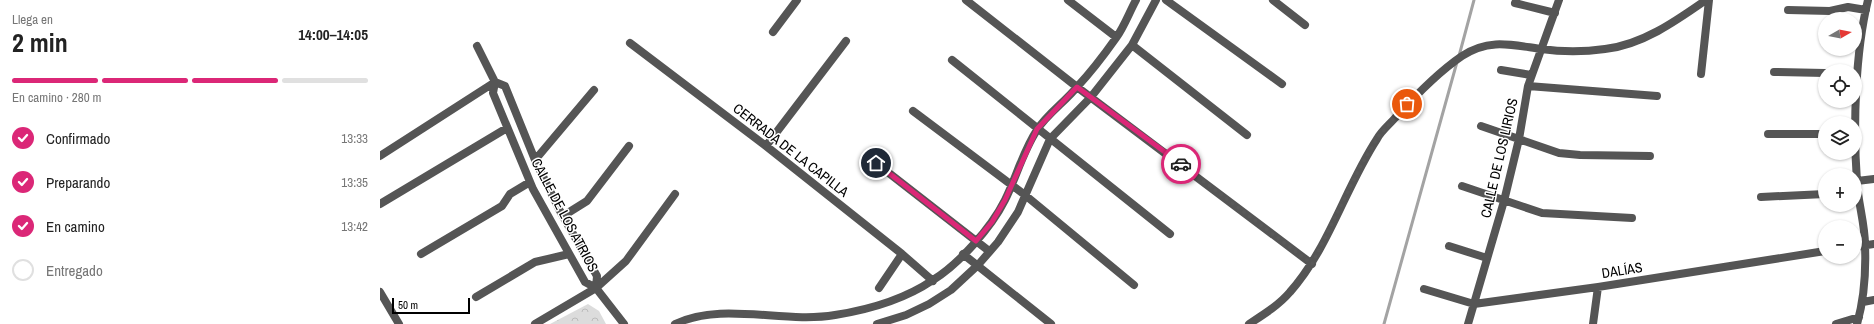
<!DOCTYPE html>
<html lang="es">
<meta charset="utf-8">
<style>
:root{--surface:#fff;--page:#f2f2f2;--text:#222;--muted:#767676;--line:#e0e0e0;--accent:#db2777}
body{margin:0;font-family:"Archivo Narrow",sans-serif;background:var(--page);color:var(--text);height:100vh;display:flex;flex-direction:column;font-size:15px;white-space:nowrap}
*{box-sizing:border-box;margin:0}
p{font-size:13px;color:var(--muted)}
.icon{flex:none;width:22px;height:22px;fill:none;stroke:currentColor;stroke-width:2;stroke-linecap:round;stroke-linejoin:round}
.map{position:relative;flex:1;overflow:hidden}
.drawer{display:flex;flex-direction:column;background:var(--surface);width:380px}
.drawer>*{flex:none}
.needle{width:26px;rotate:81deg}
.buttons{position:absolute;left:1438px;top:12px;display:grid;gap:8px}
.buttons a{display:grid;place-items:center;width:44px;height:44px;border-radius:50%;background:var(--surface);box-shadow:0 1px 3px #0004;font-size:20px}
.scale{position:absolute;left:12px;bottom:10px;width:78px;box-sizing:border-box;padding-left:4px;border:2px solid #000;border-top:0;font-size:11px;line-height:14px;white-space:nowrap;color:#000;-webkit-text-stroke:3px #fff;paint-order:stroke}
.pin{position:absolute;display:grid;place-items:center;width:34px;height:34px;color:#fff;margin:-17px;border:2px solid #fff;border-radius:50%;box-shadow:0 1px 4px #0007}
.courier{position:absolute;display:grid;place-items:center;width:40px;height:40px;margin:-20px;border:3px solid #db2777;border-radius:50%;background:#fff;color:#222;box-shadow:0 1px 5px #0007}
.overview em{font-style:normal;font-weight:700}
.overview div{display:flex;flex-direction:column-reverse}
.overview{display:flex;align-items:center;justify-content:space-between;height:68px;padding:0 12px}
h1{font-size:26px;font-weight:700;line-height:30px}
.bar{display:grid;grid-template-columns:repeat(4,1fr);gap:6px 4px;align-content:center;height:48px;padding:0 12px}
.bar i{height:5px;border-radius:3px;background:var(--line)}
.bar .selected{background:var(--accent)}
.bar p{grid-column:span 4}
ol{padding:0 12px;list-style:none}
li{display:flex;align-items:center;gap:12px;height:44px}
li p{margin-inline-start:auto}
li .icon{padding:4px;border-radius:50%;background:var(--accent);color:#fff;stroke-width:4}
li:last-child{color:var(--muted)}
li i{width:22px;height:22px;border:2px solid var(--line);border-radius:50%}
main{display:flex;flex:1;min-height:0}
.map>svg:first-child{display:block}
.forest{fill:url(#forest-crowns)}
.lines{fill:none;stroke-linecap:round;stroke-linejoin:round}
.stream{stroke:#a3a3a3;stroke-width:3}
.street{stroke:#555;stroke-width:8}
.done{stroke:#595959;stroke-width:4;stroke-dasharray:0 7.2}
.route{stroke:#db2777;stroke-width:5}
.labels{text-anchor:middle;stroke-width:3;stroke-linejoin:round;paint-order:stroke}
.street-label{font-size:14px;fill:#000;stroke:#fff}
</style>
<main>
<section class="drawer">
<div class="overview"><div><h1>2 min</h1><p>Llega en</p></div><em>14:00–14:05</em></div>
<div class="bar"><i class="selected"></i><i class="selected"></i><i class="selected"></i><i></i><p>En camino · 280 m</p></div>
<ol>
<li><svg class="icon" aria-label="check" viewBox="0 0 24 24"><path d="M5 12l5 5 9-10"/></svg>Confirmado<p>13:33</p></li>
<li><svg class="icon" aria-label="check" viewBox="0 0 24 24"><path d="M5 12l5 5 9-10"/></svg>Preparando<p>13:35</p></li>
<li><svg class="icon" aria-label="check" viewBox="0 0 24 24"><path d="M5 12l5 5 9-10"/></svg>En camino<p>13:42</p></li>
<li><i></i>Entregado</li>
</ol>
</section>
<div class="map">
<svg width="1494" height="324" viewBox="0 0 1494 324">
<defs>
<pattern id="forest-crowns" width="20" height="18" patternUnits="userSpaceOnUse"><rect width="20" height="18" fill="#dcdcdc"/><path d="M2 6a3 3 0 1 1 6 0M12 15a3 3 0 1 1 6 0" fill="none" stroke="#bbb"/></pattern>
</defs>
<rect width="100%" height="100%" fill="#fff"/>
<path class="forest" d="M208 304 219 311 226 324H170Z"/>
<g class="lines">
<path class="stream" d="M1079 56 1094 0
M1004 324 1077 62"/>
<path class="street" d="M586 0 697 87 932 264
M688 0 736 37
M786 0 902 84
M893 0 925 25
M1135 3 1175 13
M1408 10 1450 11 1468 7 1486 10
M393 32 417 0
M250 43 386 146 522 254 553 281
M752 45 867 135
M97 46 115 82 113 93 153 189 205 282 216 288 244 324
M572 60 790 234
M1121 70 1151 75
M1394 72 1445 73
M1321 74 1329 0
M115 82 125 86 155 160 180 211 217 276 216 288
M1148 86 1277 96
M533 111 645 195 754 285
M1101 126 1179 153 1200 155 1270 156
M1388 134H1445
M386 146 466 41
M0 156 115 82
M155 160 214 90
M496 163 609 251
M1477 181 1494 179
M1082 186 1162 213 1252 218
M1381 197 1445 194
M0 204 127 128
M183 216 207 201 249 146
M1069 246 1107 258
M1475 247 1494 244
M41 254 122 206 130 194 150 182
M583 254 671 324
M499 288 522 254
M1044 289 1094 304 1218 287 1445 251
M0 292 19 324
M96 297 155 262 189 254
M1483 302 1494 300
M155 324 216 288 246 261 295 194
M295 324C343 301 403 324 455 315 487 310 525 299 553 280 579 264 611 228 625 200 636 178 643 151 657 130 667 114 685 102 697 87 711 72 724 55 736 38 744 27 749 13 756 0
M497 324 526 315 549 304 571 290 598 265 618 242 638 212 670 139 711 97 752 45 776 0
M869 324C883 315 899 305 910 292 949 248 965 188 997 139 1001 131 1009 125 1015 118 1035 96 1057 73 1082 56 1109 38 1132 45 1161 49 1182 52 1204 52 1225 49 1262 45 1296 21 1326 0
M1088 324 1124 201 1139 139 1148 86 1179 0
M1213 324 1218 287
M1456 324 1479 317
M1477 324C1484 300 1486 271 1485 245 1485 224 1478 203 1477 182 1473 128 1475 53 1488 0"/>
</g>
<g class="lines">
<path class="done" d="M801 164 932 264 980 167 998 137 1027 104"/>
<path class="route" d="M496 163 596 241 612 222 625 200 657 129 697 87 801 164"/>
</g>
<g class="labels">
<g class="street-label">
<text transform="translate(411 150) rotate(38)" y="5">CERRADA DE LA CAPILLA</text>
<text transform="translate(1119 158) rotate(-77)" y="5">CALLE DE LOS LIRIOS</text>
<text transform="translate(185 215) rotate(62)" y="5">CALLE DE LOS ATRIOS</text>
<text transform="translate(1242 270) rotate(-9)" y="5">DALÍAS</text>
</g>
</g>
</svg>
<div class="buttons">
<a><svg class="needle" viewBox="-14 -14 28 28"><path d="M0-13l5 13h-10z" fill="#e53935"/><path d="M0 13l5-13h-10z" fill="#767676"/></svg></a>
<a><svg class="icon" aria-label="locate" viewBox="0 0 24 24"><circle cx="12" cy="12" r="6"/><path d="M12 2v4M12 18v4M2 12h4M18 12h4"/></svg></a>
<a><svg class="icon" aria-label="layers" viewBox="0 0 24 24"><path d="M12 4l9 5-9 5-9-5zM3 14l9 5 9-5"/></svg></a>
<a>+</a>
<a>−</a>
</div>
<div class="scale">50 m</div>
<div class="pin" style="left:1027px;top:104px;background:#ea580c"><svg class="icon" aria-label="bag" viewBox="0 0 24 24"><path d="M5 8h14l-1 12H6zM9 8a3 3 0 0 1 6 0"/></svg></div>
<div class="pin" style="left:496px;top:163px;background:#1f2937"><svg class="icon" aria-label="home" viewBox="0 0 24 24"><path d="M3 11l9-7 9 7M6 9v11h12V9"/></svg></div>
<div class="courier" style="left:801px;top:164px"><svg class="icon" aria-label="car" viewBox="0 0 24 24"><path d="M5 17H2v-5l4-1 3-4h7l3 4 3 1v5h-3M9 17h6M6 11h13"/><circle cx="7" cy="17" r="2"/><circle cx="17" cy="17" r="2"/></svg></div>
</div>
</main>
